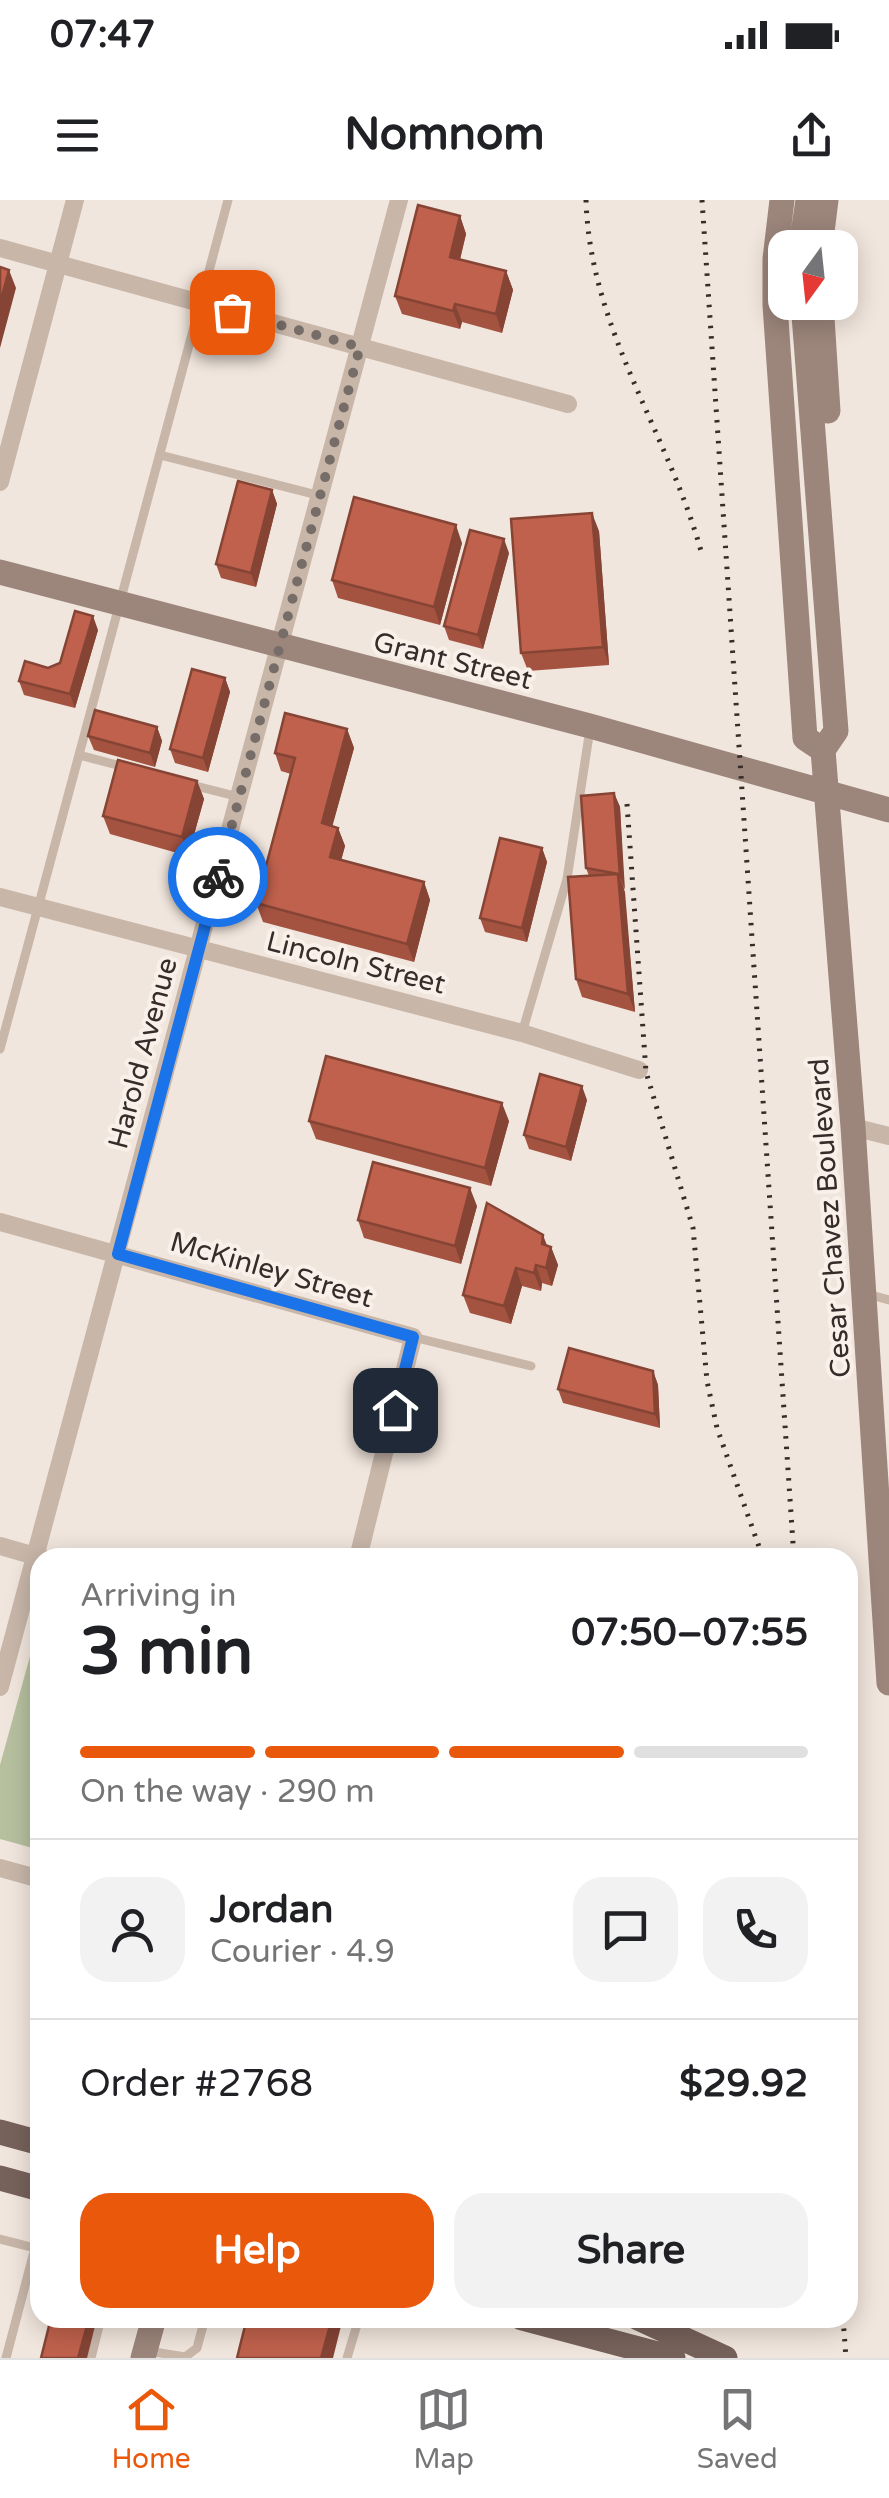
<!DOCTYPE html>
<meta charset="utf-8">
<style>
:root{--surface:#fff;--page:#f2f2f2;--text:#202124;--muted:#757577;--line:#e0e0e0;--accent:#ea580c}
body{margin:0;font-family:"Varela Round",sans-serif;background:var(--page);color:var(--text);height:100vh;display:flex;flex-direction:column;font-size:38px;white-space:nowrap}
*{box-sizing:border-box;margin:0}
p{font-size:32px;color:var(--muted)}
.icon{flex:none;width:55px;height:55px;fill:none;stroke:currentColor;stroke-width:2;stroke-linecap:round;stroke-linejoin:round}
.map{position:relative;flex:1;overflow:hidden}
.panel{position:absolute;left:30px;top:1348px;width:828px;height:780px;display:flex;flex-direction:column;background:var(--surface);border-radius:30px;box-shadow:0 5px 25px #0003}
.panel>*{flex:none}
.needle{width:65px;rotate:195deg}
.buttons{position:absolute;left:768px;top:30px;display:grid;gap:20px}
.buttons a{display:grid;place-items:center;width:90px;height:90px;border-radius:20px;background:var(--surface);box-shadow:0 5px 25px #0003;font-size:50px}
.pin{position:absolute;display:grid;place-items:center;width:85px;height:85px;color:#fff;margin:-42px;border-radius:20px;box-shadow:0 5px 15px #0006}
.courier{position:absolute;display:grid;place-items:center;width:100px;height:100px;margin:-50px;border:8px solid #1a73e8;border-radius:50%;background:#fff;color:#222;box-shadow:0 2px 12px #0007}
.headline em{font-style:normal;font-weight:700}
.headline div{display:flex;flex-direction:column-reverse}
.headline{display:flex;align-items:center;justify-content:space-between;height:170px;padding:0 50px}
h1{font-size:65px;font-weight:700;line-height:75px}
.bar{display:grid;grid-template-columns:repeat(4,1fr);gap:15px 10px;align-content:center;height:120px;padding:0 50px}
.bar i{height:12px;border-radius:8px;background:var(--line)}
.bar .on{background:var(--accent)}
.bar p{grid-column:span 4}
.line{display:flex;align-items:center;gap:25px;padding:0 50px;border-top:2px solid var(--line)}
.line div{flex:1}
.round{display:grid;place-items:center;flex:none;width:105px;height:105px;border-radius:30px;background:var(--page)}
.primary-button{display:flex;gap:20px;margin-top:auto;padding:20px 50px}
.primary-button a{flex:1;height:115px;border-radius:30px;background:var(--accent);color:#fff;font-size:40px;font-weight:700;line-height:115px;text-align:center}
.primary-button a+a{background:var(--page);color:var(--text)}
.status{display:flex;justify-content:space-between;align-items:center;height:70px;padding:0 50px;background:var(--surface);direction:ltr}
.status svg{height:28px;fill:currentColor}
header{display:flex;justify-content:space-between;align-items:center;height:130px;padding:0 50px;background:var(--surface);font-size:45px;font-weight:700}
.tab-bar{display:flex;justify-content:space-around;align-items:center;height:140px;border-top:2px solid var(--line);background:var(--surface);font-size:28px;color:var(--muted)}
.tab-bar a{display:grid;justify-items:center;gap:5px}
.tab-bar .on{color:var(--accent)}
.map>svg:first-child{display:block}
.green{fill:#b6bf9e}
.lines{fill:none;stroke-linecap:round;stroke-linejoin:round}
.lane{stroke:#c8b6a9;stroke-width:9}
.street{stroke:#c8b6a9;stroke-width:18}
.secondary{stroke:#9c857b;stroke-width:25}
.primary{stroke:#77625b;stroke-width:25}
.rail{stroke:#362c29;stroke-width:5;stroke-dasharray:2.5 8;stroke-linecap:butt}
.wall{fill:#a45341}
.shaded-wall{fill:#864435}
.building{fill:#bf614c;stroke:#864435;stroke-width:2.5}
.done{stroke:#776d68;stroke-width:10;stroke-dasharray:0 18}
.route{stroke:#1a73e8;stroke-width:12}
.labels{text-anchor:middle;stroke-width:8;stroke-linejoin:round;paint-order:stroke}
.street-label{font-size:28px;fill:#362c29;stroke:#f9f1e9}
</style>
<div class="status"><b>07:47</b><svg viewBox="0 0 49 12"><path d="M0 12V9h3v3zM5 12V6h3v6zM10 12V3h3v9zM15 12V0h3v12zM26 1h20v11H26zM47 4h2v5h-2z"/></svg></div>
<header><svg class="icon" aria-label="menu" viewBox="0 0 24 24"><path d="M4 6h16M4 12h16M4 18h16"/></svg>Nomnom<svg class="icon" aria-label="share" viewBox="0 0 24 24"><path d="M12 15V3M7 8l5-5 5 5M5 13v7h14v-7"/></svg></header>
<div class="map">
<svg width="889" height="2158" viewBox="0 0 889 2158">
<rect width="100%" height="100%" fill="#f1e6dd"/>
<path class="green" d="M40 1420V1650L0 1639V1565Z"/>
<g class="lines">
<path class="lane" d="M160 255 321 296
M79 555 125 567
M188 584 239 597
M522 833 567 679 590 529
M0 849 228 0
M867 1094 889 1100
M413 1137 531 1166
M0 2039 35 2048 6 2158
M148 2151 185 2157 197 2148 205 2118
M91 2158 101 2118
M347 2158 359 2118"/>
<path class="street" d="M0 48 568 204
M0 282 75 0
M0 697 522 833 639 870
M853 927 889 936
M0 1022 413 1137 358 1358
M0 1346 42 1358
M0 1487 399 0
M0 1668 40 1679"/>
<path class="secondary" d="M782 0 775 59V105L805 538 823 550
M801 48 808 0
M820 48 826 0
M803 102 836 531 823 550 853 927 889 1483
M821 102 828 211
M0 372 590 526 889 610
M143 2158 154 2118"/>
<path class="primary" d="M0 1932 40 1943
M0 1978 40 1989
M522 2118 673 2158
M638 2118 725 2158"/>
<path class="rail" d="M586 0C590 129 667 230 701 351
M702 0 794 1358
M627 604 646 872 693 1028 707 1181 717 1228 763 1358
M843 2118 846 2158"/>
</g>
<path class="wall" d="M460 16 466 34 460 60 506 71 513 90 502 133 462 122 460 129 402 114 395 96Z
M272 290 277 304 256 387 221 378 216 364Z
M599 331 609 465 528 471 521 453Z
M462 343 440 425 338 398 332 380Z
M509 353 483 449 449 440 444 426Z
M98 430 75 508 24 495 19 481 60 463Z
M225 478 230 492 208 572 175 563 170 549Z
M157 527 162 541 155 567 94 550 88 536Z
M347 529 354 548 332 626 338 628 345 646 341 660 424 682 430 700 414 762 263 722 256 703 291 574 281 571 275 553Z
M197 581 204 599 188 656 110 634 103 616Z
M614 593 620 607 624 690 635 812 582 797 576 779 589 676 586 668Z
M542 648 547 662 527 742 485 732 480 718Z
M587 900 571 961 529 949 524 935Z
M309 921H509L491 986 316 939Z
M477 1006 461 1064 364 1038 358 1020Z
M547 1045 551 1047 558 1065 552 1086 542 1083 541 1091 522 1086 511 1124 470 1113 463 1095Z
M653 1171 658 1185 660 1228 563 1203 558 1189Z"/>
<path class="shaded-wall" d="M460 16 466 34 456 75 450 57Z
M9 70 16 88 0 148V104Z
M506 71 513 90 502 133 496 114Z
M455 104 462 122 460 129 453 111Z
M272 290 277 304 256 387 251 373Z
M592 313 599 331 609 465 603 447Z
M456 325 462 343 440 425 434 407Z
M504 339 509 353 483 449 478 435Z
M93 416 98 430 75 508 70 494Z
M225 478 230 492 208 572 203 558Z
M157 527 162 541 155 567 150 553Z
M347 529 354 548 328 642 322 623Z
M197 581 204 599 188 656 182 637Z
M614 593 620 607 625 690 620 676Z
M338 628 345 646 337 676 330 657Z
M542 648 547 662 527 742 522 728Z
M618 674 625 692 635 812 628 794Z
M424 682 430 700 414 762 407 744Z
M582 886 587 900 571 961 566 947Z
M502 903 509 921 491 986 485 968Z
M470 988 477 1006 461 1064 455 1046Z
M543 1035 550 1053 551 1047 558 1065 552 1086 546 1068 542 1044Z
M536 1065 542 1083 541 1091 534 1073Z
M516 1068 522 1086 511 1124 504 1106Z
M653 1171 658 1185 660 1228 655 1214Z
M89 2118H97L87 2158H78Z
M332 2118H343L333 2158H321Z"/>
<path class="building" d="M418 5 460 16 450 57 506 71 496 114 455 104 453 111 395 96Z
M0 67 9 70 0 104Z
M238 281 272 290 251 373 216 364Z
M354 297 456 325 434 407 332 380Z
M592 313 603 447 521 453 511 319Z
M470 330 504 339 478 435 444 426Z
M75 411 93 416 70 494 19 481 25 461 48 468 60 463Z
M192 469 225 478 203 558 170 549Z
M95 510 157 527 150 553 88 536Z
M285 513 347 529 322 623 338 628 330 657 424 682 407 744 256 703 295 558 275 553Z
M118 560 197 581 182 637 103 616Z
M614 593 620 676 618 674 586 668 581 596Z
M500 638 542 648 522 728 480 718Z
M618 674 628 794 576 779 568 677Z
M326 856 502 903 485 968 309 921Z
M540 874 582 886 566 947 524 935Z
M373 962 470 988 455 1046 358 1020Z
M487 1003 543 1035 542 1044 551 1047 546 1068 536 1065 534 1073 516 1068 504 1106 463 1095Z
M569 1148 653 1171 655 1214 558 1189Z
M51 2118H89L78 2158H41Z
M247 2118H332L321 2158H237Z"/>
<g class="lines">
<path class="done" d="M218 677 360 147 232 112"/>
<path class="route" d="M218 677 118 1054 413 1137 395 1210"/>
</g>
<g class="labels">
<g class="street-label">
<text transform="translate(453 460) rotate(14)" y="10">Grant Street</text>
<text transform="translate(356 762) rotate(14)" y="10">Lincoln Street</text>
<text transform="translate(142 853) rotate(-75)" y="10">Harold Avenue</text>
<text transform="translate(829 1018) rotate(-94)" y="10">Cesar Chavez Boulevard</text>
<text transform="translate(272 1069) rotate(16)" y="10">McKinley Street</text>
</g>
</g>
</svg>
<div class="buttons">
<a><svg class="needle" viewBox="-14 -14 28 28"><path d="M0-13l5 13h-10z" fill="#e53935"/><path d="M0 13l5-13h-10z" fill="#757577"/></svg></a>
</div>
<div class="pin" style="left:232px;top:112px;background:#ea580c"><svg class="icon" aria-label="bag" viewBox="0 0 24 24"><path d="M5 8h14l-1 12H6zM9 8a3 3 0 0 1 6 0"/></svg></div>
<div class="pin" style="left:395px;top:1210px;background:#1f2937"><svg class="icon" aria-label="home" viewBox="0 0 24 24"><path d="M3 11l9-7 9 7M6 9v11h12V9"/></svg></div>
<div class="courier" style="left:218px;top:677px"><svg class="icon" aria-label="bike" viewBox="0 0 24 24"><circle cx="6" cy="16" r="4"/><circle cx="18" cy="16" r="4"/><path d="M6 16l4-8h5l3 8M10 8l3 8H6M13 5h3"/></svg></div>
<section class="panel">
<div class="headline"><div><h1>3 min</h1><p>Arriving in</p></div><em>07:50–07:55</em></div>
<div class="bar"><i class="on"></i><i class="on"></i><i class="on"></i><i></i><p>On the way · 290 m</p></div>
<div class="line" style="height:180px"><a class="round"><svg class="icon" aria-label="person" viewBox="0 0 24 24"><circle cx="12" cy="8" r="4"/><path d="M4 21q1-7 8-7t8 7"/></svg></a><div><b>Jordan</b><p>Courier · 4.9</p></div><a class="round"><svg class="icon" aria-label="chat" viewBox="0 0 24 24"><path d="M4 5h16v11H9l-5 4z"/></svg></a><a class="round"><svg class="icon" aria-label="phone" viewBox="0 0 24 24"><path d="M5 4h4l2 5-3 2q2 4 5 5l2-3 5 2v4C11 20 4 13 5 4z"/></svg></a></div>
<div class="line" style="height:130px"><div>Order #2768</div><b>$29.92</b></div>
<div class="primary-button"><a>Help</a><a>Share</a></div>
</section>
</div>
<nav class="tab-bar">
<a class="on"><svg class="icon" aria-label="home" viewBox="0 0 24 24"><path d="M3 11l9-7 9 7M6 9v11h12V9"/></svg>Home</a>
<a><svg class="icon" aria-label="map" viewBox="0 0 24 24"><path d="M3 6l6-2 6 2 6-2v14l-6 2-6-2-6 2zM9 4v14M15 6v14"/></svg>Map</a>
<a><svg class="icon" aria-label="saved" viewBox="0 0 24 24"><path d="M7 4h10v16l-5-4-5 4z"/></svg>Saved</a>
</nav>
